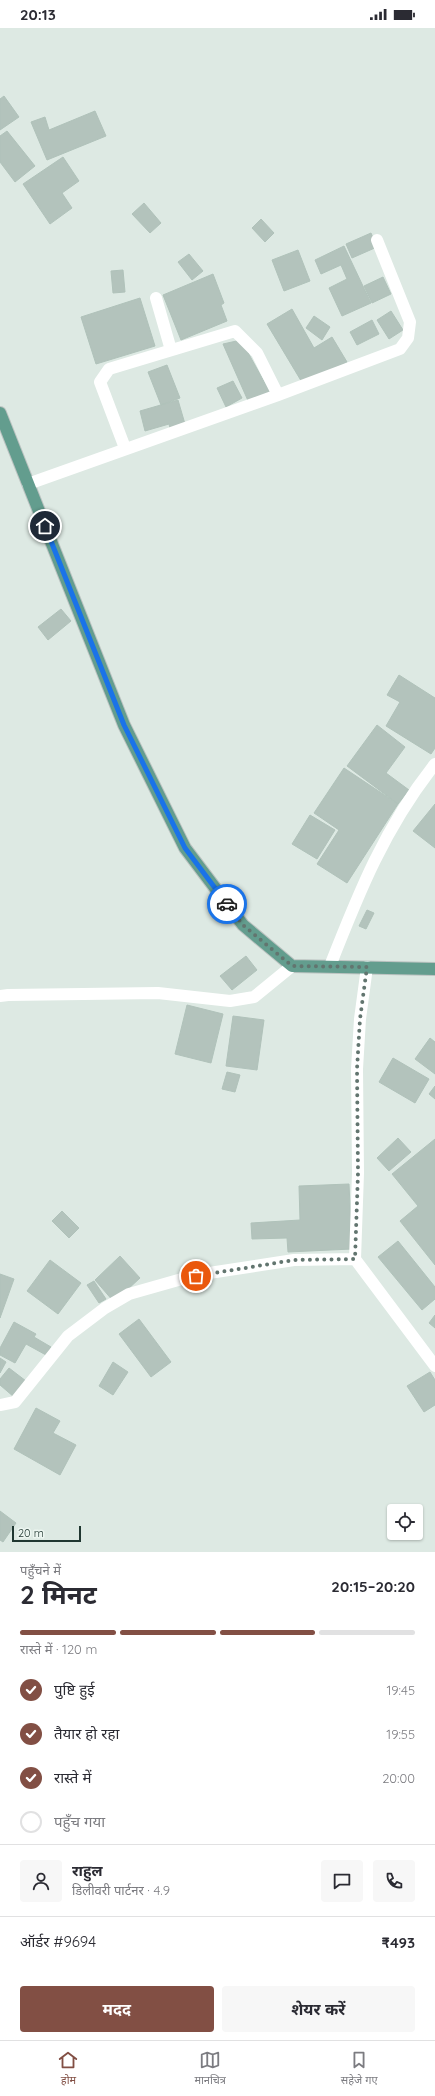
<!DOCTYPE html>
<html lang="hi">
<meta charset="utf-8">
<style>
:root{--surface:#fff;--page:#f7f7f7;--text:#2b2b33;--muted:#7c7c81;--line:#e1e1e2;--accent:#824f44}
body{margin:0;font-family:Quicksand,"Noto Sans Devanagari",sans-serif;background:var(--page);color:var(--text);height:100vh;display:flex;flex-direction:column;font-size:15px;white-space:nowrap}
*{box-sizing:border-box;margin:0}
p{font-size:13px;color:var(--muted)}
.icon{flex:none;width:22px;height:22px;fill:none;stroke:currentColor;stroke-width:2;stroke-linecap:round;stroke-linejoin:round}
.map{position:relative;height:1524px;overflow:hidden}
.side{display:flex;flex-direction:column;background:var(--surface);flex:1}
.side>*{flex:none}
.buttons{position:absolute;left:387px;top:1476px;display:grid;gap:8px}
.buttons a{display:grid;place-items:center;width:36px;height:36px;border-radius:4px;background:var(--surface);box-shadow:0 1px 3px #0004;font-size:20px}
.scale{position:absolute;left:12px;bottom:10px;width:69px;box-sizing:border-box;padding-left:4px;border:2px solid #203731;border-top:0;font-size:11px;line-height:14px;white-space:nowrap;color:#203731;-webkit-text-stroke:3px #edf6f1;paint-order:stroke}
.pin{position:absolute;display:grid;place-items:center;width:34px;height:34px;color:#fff;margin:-17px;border:2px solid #fff;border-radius:50%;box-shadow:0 1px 4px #0007}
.courier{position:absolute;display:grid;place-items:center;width:40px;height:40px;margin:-20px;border:3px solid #1a73e8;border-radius:50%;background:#fff;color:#222;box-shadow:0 1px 5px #0007}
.headline em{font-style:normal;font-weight:700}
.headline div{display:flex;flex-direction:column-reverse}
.headline{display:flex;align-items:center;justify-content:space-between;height:68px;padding:0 20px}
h1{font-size:26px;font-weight:700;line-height:30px}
.bar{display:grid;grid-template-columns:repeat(4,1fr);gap:6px 4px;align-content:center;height:48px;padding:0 20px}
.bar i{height:5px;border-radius:3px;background:var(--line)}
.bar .active{background:var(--accent)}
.bar p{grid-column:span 4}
.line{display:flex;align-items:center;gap:10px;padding:0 20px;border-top:1px solid var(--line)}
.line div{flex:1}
.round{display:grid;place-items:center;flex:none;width:42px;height:42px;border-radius:4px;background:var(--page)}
ol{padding:0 20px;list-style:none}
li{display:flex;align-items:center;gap:12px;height:44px}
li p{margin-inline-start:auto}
li .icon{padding:4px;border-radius:50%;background:var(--accent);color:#fff;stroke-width:4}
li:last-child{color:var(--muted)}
li i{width:22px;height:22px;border:2px solid var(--line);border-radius:50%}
.cta{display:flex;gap:8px;margin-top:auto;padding:8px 20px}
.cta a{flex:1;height:46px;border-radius:4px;background:var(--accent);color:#fff;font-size:16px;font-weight:700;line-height:46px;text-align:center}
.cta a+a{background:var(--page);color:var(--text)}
.status{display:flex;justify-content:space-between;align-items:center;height:28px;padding:0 20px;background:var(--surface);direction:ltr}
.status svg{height:11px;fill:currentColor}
.tabs{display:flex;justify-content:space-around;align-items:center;height:56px;border-top:1px solid var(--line);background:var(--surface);font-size:11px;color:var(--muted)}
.tabs a{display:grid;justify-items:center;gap:2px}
.tabs .active{color:var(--accent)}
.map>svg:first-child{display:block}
.building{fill:#b3c3bc;stroke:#b0c2ba}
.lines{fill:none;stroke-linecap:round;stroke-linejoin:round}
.major-casing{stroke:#bcc3c1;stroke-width:14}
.minor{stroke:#fff;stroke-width:12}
.major{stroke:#639d8e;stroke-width:12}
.done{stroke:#62756f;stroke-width:4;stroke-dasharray:0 7.2}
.route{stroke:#1a73e8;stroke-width:5}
</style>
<div class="status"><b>20:13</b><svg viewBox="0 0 49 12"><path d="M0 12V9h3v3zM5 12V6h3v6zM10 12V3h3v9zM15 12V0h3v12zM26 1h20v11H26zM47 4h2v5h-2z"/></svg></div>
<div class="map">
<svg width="435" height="1524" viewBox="0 0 435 1524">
<rect width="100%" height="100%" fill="#dde9e3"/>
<path class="building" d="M4 68 19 89 0 102V71Z
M95 83 106 108 47 132 31 94 45 89 49 102Z
M7 103 35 138 15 154 0 134V108Z
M63 129 79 153 62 165 72 180 50 196 23 156Z
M144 175 161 195 150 205 132 186Z
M261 191 274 205 265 214 252 200Z
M371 205 377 219 352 230 346 216Z
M344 218 371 275 342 288 329 260 347 251 341 237 321 246 315 232Z
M298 222 310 253 284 263 272 232Z
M189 226 203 243 192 252 178 234Z
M123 242 125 264 113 265 111 243Z
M213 246 224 275 221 277 227 293 181 312 163 267Z
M383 249 391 266 372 275 364 258Z
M140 270 155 318 96 336 81 289Z
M292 281 314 320 332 309 347 334 303 356 267 296Z
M391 283 403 302 389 311 377 292Z
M314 288 330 299 322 312 306 300Z
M372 292 379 306 357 317 350 304Z
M241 312 271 366 249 375 223 316Z
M167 337 180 370 161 377 148 344Z
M233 353 242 370 226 379 217 360Z
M178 372 185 396 170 400 169 396 145 403 140 383Z
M61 581 71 593 48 612 38 599Z
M399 647 435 670V720L431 726 386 698 400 674 387 667Z
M377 697 405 719 386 745 409 762 398 776 347 738Z
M344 740 398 776 347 855 317 836 339 802 314 785Z
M435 776V820L413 803Z
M310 787 335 802 317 831 292 816Z
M367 882 374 885 366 901 359 898Z
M246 928 257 942 232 962 220 948Z
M187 977 223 986 211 1035 175 1026Z
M233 988 264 992 257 1042 226 1038Z
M430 1010 435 1014V1046L415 1031Z
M393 1030 429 1051 415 1075 379 1054Z
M227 1044 240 1047 235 1064 222 1061Z
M435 1058V1071L429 1066Z
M398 1110 411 1124 389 1143 377 1130Z
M435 1111V1237L400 1193 418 1178 392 1146Z
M349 1156 352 1221 288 1224 287 1210 252 1211 251 1195 300 1192 299 1158Z
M62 1183 79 1200 69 1210 52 1193Z
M398 1213 435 1259V1271L422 1282 378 1229Z
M120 1228 140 1250 114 1274 95 1252Z
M50 1232 81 1255 58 1286 27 1263Z
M0 1246 14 1251 0 1290Z
M94 1253 106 1271 99 1275 87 1257Z
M435 1287V1300L429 1295Z
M139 1291 171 1334 151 1349 119 1306Z
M14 1294 36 1306 34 1309 51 1319 46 1327 26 1316 15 1335 0 1327V1320Z
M0 1330 6 1334 0 1345Z
M113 1334 128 1344 113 1367 99 1358Z
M9 1340 26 1353 14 1369 0 1357V1351Z
M430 1344 435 1352V1377L424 1384 407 1358Z
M36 1380 60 1393 53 1405 76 1417 60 1447 14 1421Z
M0 1483 16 1495 3 1514 0 1512Z"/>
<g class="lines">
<g class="major-casing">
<path id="major" d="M0 385 124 697 185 820 243 897 292 938 435 941"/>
</g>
<path class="minor" d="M156 270 171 322
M125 420 100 354 109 341 235 303 257 325 278 367
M28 456 278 367 400 321 408 310 410 294 377 212
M330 938C359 864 385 799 435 736
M367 939 360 991 357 1041 358 1145 355 1231 435 1338
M0 968 8 967 158 965 230 973 254 969 292 938
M0 1377 15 1374 68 1308 105 1280 129 1266 196 1247 294 1232 355 1231"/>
<use href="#major" class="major"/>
</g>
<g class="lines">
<path class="done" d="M196 1248 294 1232 355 1231 358 1145 357 1041 360 991 367 939 292 938 243 897 227 876"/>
<path class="route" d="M45 498 124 697 185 820 227 876"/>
</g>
</svg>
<div class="buttons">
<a><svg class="icon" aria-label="locate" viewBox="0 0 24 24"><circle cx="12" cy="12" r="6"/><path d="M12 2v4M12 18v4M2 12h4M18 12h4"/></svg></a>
</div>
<div class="scale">20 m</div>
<div class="pin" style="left:196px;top:1248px;background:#ea580c"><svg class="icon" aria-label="bag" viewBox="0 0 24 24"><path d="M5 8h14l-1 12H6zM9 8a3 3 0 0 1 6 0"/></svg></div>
<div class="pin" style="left:45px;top:498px;background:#1f2937"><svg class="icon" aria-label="home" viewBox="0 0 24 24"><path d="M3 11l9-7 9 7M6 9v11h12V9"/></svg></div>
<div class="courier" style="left:227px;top:876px"><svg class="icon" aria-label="car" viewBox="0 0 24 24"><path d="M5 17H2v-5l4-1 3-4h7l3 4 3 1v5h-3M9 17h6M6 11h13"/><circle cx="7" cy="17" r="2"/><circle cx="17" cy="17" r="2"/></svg></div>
</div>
<section class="side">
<div class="headline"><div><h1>2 मिनट</h1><p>पहुँचने में</p></div><em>20:15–20:20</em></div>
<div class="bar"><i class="active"></i><i class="active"></i><i class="active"></i><i></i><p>रास्ते में · 120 m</p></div>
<ol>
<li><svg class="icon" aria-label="check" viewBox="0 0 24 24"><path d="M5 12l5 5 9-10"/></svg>पुष्टि हुई<p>19:45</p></li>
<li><svg class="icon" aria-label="check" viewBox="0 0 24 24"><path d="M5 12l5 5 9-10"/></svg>तैयार हो रहा<p>19:55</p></li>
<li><svg class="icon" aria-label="check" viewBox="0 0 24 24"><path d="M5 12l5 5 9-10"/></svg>रास्ते में<p>20:00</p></li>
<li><i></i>पहुँच गया</li>
</ol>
<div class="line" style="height:72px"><a class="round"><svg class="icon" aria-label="person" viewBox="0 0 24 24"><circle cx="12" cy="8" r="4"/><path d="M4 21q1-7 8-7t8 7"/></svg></a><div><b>राहुल</b><p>डिलीवरी पार्टनर · 4.9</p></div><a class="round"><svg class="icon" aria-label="chat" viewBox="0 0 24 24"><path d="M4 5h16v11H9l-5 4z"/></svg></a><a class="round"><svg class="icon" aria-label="phone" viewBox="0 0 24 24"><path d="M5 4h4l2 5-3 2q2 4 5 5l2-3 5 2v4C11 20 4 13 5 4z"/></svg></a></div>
<div class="line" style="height:52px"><div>ऑर्डर #9694</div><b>₹493</b></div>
<div class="cta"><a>मदद</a><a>शेयर करें</a></div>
</section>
<nav class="tabs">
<a class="active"><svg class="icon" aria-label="home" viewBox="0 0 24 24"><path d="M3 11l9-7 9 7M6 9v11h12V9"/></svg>होम</a>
<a><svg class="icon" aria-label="map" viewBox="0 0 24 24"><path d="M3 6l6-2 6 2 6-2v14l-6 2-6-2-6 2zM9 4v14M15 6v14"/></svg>मानचित्र</a>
<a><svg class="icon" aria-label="saved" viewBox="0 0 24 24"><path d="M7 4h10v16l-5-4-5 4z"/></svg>सहेजे गए</a>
</nav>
